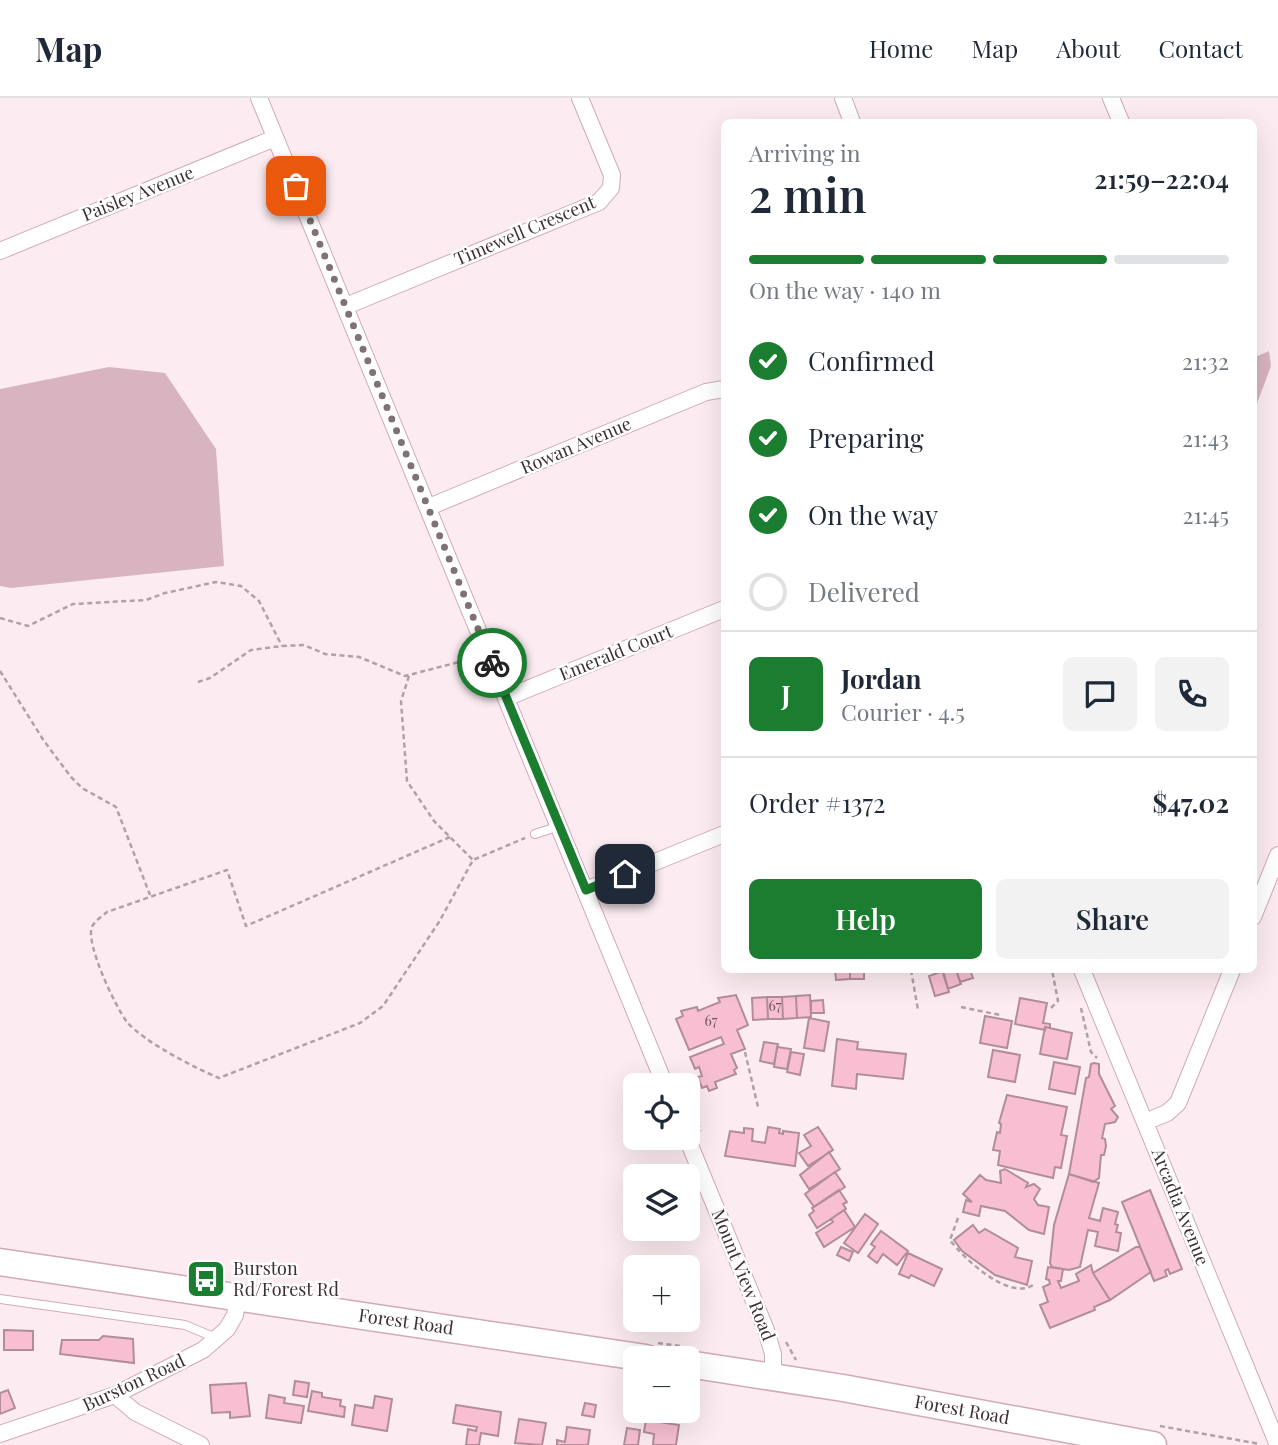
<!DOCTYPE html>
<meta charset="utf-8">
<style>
:root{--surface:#fff;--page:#f2f2f3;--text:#1f2937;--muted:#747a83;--line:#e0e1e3;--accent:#1b7d30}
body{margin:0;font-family:"Playfair Display",serif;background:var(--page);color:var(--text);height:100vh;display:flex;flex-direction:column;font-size:26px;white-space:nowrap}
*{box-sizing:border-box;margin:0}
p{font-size:23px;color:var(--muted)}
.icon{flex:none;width:38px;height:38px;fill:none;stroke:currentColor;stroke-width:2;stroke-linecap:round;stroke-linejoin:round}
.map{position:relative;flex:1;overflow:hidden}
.drawer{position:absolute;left:721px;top:21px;width:536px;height:854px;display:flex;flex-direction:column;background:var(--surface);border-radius:10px;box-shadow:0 7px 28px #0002}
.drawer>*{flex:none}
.controls{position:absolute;left:623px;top:975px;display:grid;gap:14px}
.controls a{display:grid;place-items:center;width:77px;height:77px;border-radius:10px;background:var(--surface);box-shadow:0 7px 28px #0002;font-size:35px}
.pin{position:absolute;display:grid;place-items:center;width:60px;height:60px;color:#fff;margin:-30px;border-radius:14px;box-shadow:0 4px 10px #0006}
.courier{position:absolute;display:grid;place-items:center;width:70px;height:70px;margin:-35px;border:5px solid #1b7d30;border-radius:50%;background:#fff;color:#222;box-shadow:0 2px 9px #0007}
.headline em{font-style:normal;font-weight:600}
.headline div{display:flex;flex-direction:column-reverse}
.headline{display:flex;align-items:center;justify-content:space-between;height:119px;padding:0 28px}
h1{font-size:46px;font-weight:600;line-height:52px}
.bar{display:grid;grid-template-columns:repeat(4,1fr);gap:10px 7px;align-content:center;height:84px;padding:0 28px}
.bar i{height:9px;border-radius:5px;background:var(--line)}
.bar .on{background:var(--accent)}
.bar p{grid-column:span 4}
.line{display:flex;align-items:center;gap:18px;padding:0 28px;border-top:2px solid var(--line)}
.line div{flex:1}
.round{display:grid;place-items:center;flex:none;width:74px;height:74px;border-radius:10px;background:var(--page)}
ol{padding:0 28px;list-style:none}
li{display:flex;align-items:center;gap:21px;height:77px}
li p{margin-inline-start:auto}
li .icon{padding:7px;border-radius:50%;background:var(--accent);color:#fff;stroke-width:4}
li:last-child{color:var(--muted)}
li i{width:38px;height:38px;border:4px solid var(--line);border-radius:50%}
.button{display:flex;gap:14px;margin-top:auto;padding:14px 28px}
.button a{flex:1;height:80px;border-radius:10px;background:var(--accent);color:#fff;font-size:28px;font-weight:600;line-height:80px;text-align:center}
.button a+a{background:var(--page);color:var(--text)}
header{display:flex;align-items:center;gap:42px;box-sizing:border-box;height:98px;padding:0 35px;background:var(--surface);border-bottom:2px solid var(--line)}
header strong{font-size:33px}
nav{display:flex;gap:38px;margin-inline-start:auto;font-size:24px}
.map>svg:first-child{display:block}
.green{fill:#d8b4c0}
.building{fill:#f8bfd3;stroke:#b18d99;stroke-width:2}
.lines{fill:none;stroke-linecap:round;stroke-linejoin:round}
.lane-casing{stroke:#d0aab6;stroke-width:10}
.street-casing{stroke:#d0aab6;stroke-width:18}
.primary-casing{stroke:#d0aab6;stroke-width:29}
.path{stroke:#b1a1a6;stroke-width:2.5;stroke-dasharray:5 3.5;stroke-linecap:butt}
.lane{stroke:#fff;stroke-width:8}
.street{stroke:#fff;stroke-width:16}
.primary{stroke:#fff;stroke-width:26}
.done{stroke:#807176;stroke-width:7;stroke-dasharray:0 12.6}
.route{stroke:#1b7d30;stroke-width:9}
.labels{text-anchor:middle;stroke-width:5;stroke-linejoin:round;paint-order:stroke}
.number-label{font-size:14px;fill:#6c535c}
.street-label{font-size:18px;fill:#3e2f34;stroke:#fefefe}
.poi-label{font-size:18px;fill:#3e2f34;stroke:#fefefe;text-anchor:start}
</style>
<header>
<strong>Map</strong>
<nav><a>Home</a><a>Map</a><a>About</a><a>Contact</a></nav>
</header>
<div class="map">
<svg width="1278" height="1347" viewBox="0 0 1278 1347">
<rect width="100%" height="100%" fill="#fcecf1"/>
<path class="green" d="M1269 253 1271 268 1253 316V260Z
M109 269 165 275 216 351 224 468 11 490 0 488V291Z"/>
<path class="building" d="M835 872H850V881L836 882Z
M850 872H864V881H850Z
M942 872H956L961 886 948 891Z
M956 872H970L973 880 960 884Z
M943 873 949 894 935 898 929 878Z
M736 897 748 927 737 932 745 951 731 956 737 970 734 972 736 976 715 984 717 990 709 993 707 988 702 990 698 979 702 978 699 969 695 971 690 959 724 946 721 939 689 952 676 921 683 918 681 913 697 909 698 913 720 904 718 900Z
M810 897 811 919 797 920 796 898Z
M796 898 797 920 783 921 782 899Z
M767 899H782L783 921H768Z
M767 899 768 921 753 922 752 900Z
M1020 900 1047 905 1043 925 1050 926V930L1045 929V932L1015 926Z
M823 902 824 915H811V903Z
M985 918 1012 923 1007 950 980 945Z
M809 920 829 924 824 953 804 950Z
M1045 929 1072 935 1067 961 1040 956Z
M837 941 858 944 857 951 906 956 903 981 857 976 856 991 832 988Z
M764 944 778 946 774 966 760 963Z
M777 949 791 951 787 971 774 969Z
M993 952 1020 957 1015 984 988 979Z
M791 954 804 956 800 977 787 974Z
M1054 964 1080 969 1075 996 1049 991Z
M1094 965 1099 966V976L1115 1008 1111 1011 1118 1019 1115 1024 1105 1026 1102 1040 1105 1041 1106 1048 1104 1057H1101L1099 1080 1093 1084 1069 1076 1086 980 1089 979 1091 966Z
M1007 997 1067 1009 1061 1037 1067 1038 1061 1070 1055 1069 1053 1080 998 1067 1000 1053 993 1052 997 1034 1000 1035 1001 1026 999 1025Z
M768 1029 780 1031 779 1035 783 1036V1033L799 1035 795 1068 725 1058 730 1033 744 1035V1030L753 1031 752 1043 765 1045Z
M818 1029 833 1052 808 1068 799 1055 811 1048 804 1037Z
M829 1054 840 1071 809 1091 800 1077Z
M1005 1071 1028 1085 1026 1089 1034 1086 1040 1091 1034 1101 1038 1107 1049 1109 1044 1136 1029 1132 1005 1113 981 1108 979 1118 963 1114 966 1102 972 1104 963 1096 980 1077 986 1082 1001 1085 1000 1073Z
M835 1074 845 1089 814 1109 805 1096Z
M1069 1076 1099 1085 1089 1120 1100 1123 1103 1110 1118 1114 1115 1126 1118 1127 1116 1134 1121 1135 1118 1153 1095 1148 1098 1134 1088 1132 1080 1169 1069 1172 1052 1169 1050 1165 1054 1127Z
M839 1092 847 1104 843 1106 846 1111 817 1130 809 1117 814 1113 812 1110Z
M1150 1092 1182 1171 1170 1176 1168 1171 1165 1173 1167 1178 1154 1183 1122 1104Z
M844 1112 855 1129 824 1149 816 1135 833 1124 831 1121Z
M865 1116 878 1126 858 1155 844 1145Z
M973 1127 979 1135 985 1131 1018 1150 1015 1159 1032 1163 1027 1187 995 1177 962 1153 954 1142Z
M881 1133 908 1153 897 1167 883 1156 877 1165 868 1158 875 1149 871 1146Z
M841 1149 853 1154 849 1163 837 1157Z
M1136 1149H1140L1151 1174 1110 1202 1093 1175Z
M908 1155 942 1171 934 1188 911 1177 909 1180 899 1176Z
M1091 1167 1093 1175 1110 1202 1094 1209 1095 1212 1050 1230 1040 1207 1048 1204 1043 1189 1050 1186 1049 1182 1046 1181 1048 1169 1063 1171 1061 1183H1058L1061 1190 1079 1183 1076 1176Z
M4 1232 33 1233V1252H4Z
M103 1238 133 1241 134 1265 60 1256 62 1242H99Z
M295 1283 309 1285 307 1299 293 1297Z
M246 1285 250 1318 230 1320V1314L212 1315 210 1287Z
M8 1292 15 1310 0 1316V1295Z
M312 1293 322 1295V1299L341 1302 340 1308 345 1309 344 1319 308 1313Z
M269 1297 285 1300 284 1305 304 1308 301 1325 266 1320Z
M375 1298 392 1301 387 1333 352 1327 355 1307 373 1310Z
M585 1305 596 1307 594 1319 582 1317Z
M456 1307 501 1314 498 1338 481 1335 479 1347H466L468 1331 476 1333 477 1329 453 1325Z
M519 1321 546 1325 542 1347 515 1345Z
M646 1322 679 1327 676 1347H653L654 1336 644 1334Z
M567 1329 590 1332 588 1347H557V1342L565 1344Z
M627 1330 640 1332 638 1347H624Z"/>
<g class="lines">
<g class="lane-casing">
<path id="lane" d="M469 561 487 554
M535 736 560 728
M0 1201 185 1227 216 1240"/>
</g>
<g class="street-casing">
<path id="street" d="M259 0 665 987
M843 0 852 24
M1111 0 1121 24
M0 153 275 40
M346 208 599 104 611 90 612 77 580 0
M429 409 706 294 724 291
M508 599 724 511
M586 792 724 736
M1253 819 1278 757
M1082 872 1278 1347
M1145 1024 1167 1015 1178 1005 1232 872
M687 1040 766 1232 773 1256V1278
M115 1297 135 1314 201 1347
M0 1336 115 1297 203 1252 227 1231 235 1217 238 1199"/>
</g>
<g class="primary-casing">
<path id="primary" d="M0 1164 646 1260
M688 1266 843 1290 1153 1347"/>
</g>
<path class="path" d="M0 520 28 528 73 506 146 502 165 495 216 484 241 488 259 503 282 548
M0 573 44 643 71 679 82 690 116 709 150 797
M409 578 401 603 407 683 434 723 473 762
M198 584 210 580 251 552 282 548 304 547 325 556 359 559 405 578 459 564
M450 739 246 828 227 772 107 814C102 818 94 824 92 829 85 845 116 910 127 924 144 944 195 970 219 980L360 925 383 908 439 824 473 762 525 740
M911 872 918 912
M961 909 1000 917
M1051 910 1058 903 1052 872
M1081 910 1091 954 1097 960
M745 954 758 1009
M688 1001 701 1033
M958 1120 950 1142C963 1160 1009 1203 1033 1187
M786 1244 796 1262
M658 1245 680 1248
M1160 1328 1260 1346"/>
<use href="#lane" class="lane"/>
<use href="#street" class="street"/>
<use href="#primary" class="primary"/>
</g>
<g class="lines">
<path class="done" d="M296 88 492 565"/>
<path class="route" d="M492 565 586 792 625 776"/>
</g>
<defs>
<g id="bus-square" transform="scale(2.0125)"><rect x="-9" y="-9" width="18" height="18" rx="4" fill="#1b7d30" stroke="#fefefe"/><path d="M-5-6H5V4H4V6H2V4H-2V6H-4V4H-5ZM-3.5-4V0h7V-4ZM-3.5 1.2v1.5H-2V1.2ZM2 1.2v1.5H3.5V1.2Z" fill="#fff"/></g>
</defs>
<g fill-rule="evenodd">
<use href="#bus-square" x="206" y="1181"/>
</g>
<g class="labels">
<g class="number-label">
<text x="775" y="913">67</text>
<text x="711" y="928">67</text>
</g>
<g class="street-label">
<text transform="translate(138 96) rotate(-22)" y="6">Paisley Avenue</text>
<text transform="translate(525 133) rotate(-23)" y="6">Timewell Crescent</text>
<text transform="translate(576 348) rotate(-23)" y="6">Rowan Avenue</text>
<text transform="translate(616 555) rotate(-22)" y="6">Emerald Court</text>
<text transform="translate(1180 1109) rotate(68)" y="6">Arcadia Avenue</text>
<text transform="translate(743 1177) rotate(68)" y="6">Mount View Road</text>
<text transform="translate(406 1224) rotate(8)" y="6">Forest Road</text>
<text transform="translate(134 1285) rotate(-25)" y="6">Burston Road</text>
<text transform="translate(962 1312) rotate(10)" y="6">Forest Road</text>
</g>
<g class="poi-label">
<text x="233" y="1177">Burston<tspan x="233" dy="21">Rd/Forest Rd</tspan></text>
</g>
</g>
</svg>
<div class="controls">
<a><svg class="icon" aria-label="locate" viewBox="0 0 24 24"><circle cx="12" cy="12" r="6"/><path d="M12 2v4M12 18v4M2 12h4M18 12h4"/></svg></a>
<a><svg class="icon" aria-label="layers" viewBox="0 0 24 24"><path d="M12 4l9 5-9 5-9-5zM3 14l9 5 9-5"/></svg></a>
<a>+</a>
<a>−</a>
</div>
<div class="pin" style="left:296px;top:88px;background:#ea580c"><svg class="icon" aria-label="bag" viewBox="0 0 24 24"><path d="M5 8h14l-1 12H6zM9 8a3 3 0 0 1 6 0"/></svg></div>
<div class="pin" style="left:625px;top:776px;background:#1f2937"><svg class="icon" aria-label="home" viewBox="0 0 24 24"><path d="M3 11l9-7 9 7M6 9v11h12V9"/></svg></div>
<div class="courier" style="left:492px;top:565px"><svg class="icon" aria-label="bike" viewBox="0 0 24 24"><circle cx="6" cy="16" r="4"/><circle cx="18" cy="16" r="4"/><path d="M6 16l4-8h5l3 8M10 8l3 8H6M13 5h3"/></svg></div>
<section class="drawer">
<div class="headline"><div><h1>2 min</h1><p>Arriving in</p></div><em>21:59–22:04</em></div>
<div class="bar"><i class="on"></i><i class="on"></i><i class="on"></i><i></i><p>On the way · 140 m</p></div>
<ol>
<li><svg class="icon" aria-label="check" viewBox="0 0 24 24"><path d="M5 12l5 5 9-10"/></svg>Confirmed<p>21:32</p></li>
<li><svg class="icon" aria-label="check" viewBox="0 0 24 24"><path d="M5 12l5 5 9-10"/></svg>Preparing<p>21:43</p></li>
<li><svg class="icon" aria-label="check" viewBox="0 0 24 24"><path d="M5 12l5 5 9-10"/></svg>On the way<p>21:45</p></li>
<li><i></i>Delivered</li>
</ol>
<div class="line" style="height:126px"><b class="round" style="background:var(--accent);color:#fff">J</b><div><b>Jordan</b><p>Courier · 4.5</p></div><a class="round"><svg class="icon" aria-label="chat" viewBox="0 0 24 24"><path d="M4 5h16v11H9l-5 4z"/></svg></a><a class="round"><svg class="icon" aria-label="phone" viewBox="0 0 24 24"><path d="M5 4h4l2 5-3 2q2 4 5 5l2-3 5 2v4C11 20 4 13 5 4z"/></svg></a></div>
<div class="line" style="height:91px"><div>Order #1372</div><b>$47.02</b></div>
<div class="button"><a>Help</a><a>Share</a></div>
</section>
</div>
